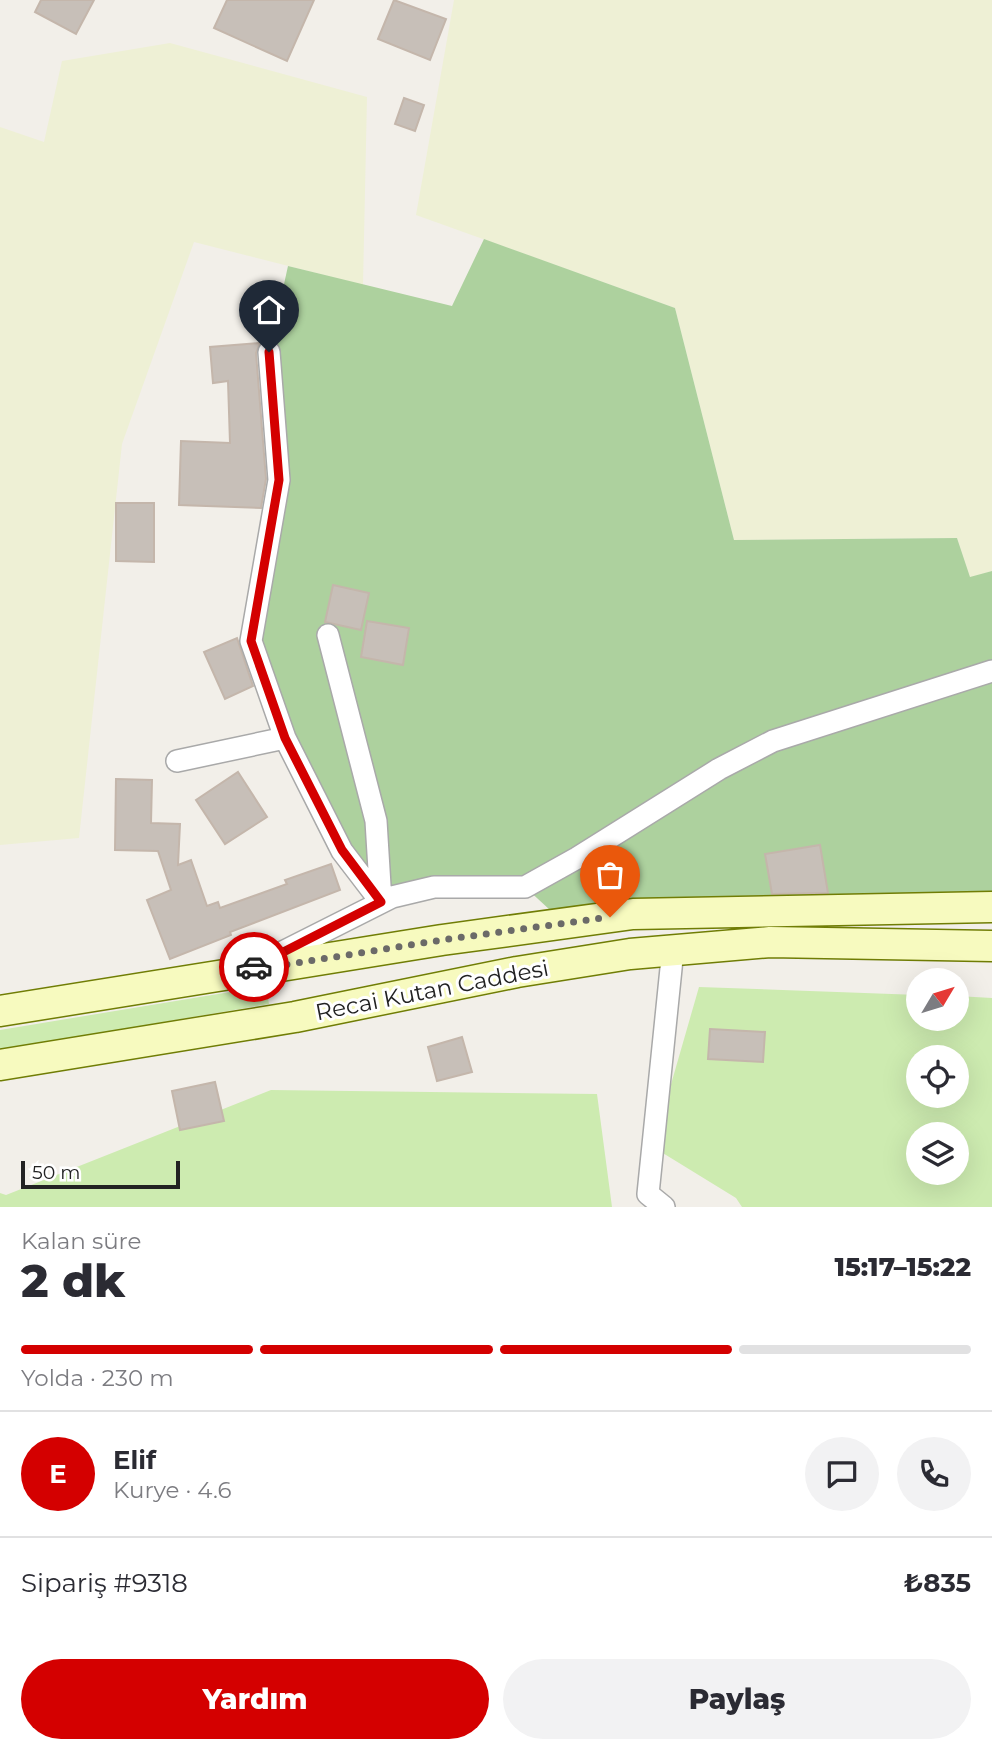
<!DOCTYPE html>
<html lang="tr">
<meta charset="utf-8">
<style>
:root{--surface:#fff;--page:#f2f2f3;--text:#2b2b33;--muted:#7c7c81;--line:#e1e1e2;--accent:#d40000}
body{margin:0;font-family:Montserrat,sans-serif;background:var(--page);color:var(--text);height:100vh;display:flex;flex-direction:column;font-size:26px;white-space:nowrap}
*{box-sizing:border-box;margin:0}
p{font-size:23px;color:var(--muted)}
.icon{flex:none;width:38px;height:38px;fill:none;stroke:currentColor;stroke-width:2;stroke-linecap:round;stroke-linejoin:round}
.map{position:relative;height:1207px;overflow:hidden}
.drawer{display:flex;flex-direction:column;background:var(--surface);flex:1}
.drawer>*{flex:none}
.needle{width:46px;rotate:52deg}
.controls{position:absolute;left:906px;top:968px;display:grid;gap:14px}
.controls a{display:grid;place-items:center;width:63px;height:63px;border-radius:50%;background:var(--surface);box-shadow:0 7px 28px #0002;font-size:35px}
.scale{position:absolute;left:21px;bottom:18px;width:159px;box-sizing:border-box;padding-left:7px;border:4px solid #222;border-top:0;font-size:19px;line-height:24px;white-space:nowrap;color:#222;-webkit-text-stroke:5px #fff;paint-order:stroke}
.pin{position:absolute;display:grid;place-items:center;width:60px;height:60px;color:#fff;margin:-72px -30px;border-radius:50% 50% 50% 0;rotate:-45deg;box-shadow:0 0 7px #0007}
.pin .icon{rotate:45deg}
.courier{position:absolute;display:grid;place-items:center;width:70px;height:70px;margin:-35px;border:5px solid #d40000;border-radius:50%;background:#fff;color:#222;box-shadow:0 2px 9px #0007}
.overview em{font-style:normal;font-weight:800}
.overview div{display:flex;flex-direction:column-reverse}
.overview{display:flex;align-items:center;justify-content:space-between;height:119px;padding:0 21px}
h1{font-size:46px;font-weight:800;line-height:52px}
.bar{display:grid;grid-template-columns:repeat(4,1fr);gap:10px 7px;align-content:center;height:84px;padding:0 21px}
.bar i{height:9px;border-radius:5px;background:var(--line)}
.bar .on{background:var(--accent)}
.bar p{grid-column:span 4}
.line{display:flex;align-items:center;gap:18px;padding:0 21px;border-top:2px solid var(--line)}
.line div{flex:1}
.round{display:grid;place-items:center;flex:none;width:74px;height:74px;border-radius:37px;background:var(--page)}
.action{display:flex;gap:14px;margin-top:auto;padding:14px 21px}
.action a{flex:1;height:80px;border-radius:42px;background:var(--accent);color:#fff;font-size:28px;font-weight:800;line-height:80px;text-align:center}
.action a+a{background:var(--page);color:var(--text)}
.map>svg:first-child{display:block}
.farmland{fill:#eef0d5}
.grass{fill:#cdebb0;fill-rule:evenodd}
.forest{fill:#add19e}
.building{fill:#c7bfb8;stroke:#c4b6ab;stroke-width:2}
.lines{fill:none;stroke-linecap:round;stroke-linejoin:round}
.street-casing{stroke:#a9a9a9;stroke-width:24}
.secondary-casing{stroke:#707d05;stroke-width:33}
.street{stroke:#fff;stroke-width:21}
.secondary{stroke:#f7fabf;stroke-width:30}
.done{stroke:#6b6a68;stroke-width:7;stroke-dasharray:0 12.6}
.route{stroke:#d40000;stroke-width:9}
.labels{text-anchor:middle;stroke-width:6;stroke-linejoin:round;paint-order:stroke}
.street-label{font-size:23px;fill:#222;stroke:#fff}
</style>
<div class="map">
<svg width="992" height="1207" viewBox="0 0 992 1207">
<rect width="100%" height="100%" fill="#f2efe9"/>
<path class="farmland" d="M454 0H992V571L970 578 957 538 734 540 675 308 416 215Z
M170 43 367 97 363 285 194 242 122 444 79 838 0 845V127L44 142 62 61Z"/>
<path class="grass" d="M266 986 269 1004 0 1050V1030Z
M699 987 919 995V1018H957V996L992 998V1207H742L736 1198 653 1147ZM919 1057H957V1096H919ZM919 1134H957V1172H919Z
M271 1090 597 1094 612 1207H0V1193L6 1195Z"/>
<path class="forest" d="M484 239 675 308 734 540 957 538 970 577 992 571V908L563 922 525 887 381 902 342 851 251 641 279 480 269 352 288 266 452 306Z"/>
<path class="building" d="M41 0H94L76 34 35 12Z
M227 0H314L287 61 214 28Z
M394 0 446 19 430 60 378 39Z
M404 98 424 105 415 131 395 124Z
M260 343 256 353 266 479 261 508 179 505 181 441 230 443 228 381 213 383 210 347Z
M116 503H154V562L116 561Z
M333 585 369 593 361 630 325 622Z
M367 621 409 628 403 665 361 657Z
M237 638 253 686 225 699 204 652Z
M238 772 267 817 225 844 196 800Z
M116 779 152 780 151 823 180 824 178 865 191 860 207 906 218 902 220 908 287 884 285 880 331 864 340 890 230 932 231 935 170 959 147 900 171 890 158 851 115 850Z
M820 845 828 893 772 894 765 854Z
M710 1029 765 1032 763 1062 708 1059Z
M462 1037 472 1072 437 1081 428 1047Z
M215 1082 224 1121 180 1130 172 1091Z"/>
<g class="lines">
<g class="street-casing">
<path id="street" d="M269 352 279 480 251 641 285 738
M328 635 376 821 381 902
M177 761 285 738 342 851 381 902
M263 962 392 897 434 887H525L577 858 719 769 773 741 992 671
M664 1207 648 1194 673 949"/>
</g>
<g class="secondary-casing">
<path id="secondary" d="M0 1011 442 940 633 914 992 907
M0 1065 295 1017 517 972 630 954 770 942 992 946"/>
</g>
<use href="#street" class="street"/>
<use href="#secondary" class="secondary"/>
</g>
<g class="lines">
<path class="done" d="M254 967 246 971 442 940 610 917"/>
<path class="route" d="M254 967 381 902 342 850 285 738 251 641 279 480 269 352"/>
</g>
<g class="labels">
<g class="street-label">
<text transform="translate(432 990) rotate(-11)" y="8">Recai Kutan Caddesi</text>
</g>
</g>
</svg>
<div class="controls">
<a><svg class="needle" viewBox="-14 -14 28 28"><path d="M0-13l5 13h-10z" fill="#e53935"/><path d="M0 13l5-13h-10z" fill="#7c7c81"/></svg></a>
<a><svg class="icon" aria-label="locate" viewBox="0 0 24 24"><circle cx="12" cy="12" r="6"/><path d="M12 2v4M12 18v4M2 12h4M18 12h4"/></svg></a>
<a><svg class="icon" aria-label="layers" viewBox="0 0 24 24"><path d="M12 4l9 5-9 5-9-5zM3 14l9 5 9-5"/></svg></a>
</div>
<div class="scale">50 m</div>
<div class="pin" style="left:610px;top:917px;background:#ea580c"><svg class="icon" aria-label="bag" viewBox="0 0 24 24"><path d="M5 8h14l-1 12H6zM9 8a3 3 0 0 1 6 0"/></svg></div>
<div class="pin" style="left:269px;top:352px;background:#1f2937"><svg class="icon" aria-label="home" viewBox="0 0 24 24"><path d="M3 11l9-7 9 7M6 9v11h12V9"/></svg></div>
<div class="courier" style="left:254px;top:967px"><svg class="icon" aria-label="car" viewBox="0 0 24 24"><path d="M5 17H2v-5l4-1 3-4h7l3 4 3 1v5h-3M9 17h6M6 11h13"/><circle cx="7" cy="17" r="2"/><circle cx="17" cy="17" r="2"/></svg></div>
</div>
<section class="drawer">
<div class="overview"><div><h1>2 dk</h1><p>Kalan süre</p></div><em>15:17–15:22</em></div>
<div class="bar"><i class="on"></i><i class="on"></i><i class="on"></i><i></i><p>Yolda · 230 m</p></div>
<div class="line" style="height:126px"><b class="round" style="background:var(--accent);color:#fff">E</b><div><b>Elif</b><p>Kurye · 4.6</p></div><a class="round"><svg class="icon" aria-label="chat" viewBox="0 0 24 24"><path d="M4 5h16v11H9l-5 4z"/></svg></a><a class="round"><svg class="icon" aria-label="phone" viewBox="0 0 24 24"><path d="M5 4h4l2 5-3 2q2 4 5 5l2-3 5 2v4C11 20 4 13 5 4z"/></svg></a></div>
<div class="line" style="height:91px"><div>Sipariş #9318</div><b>₺835</b></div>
<div class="action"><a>Yardım</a><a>Paylaş</a></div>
</section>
